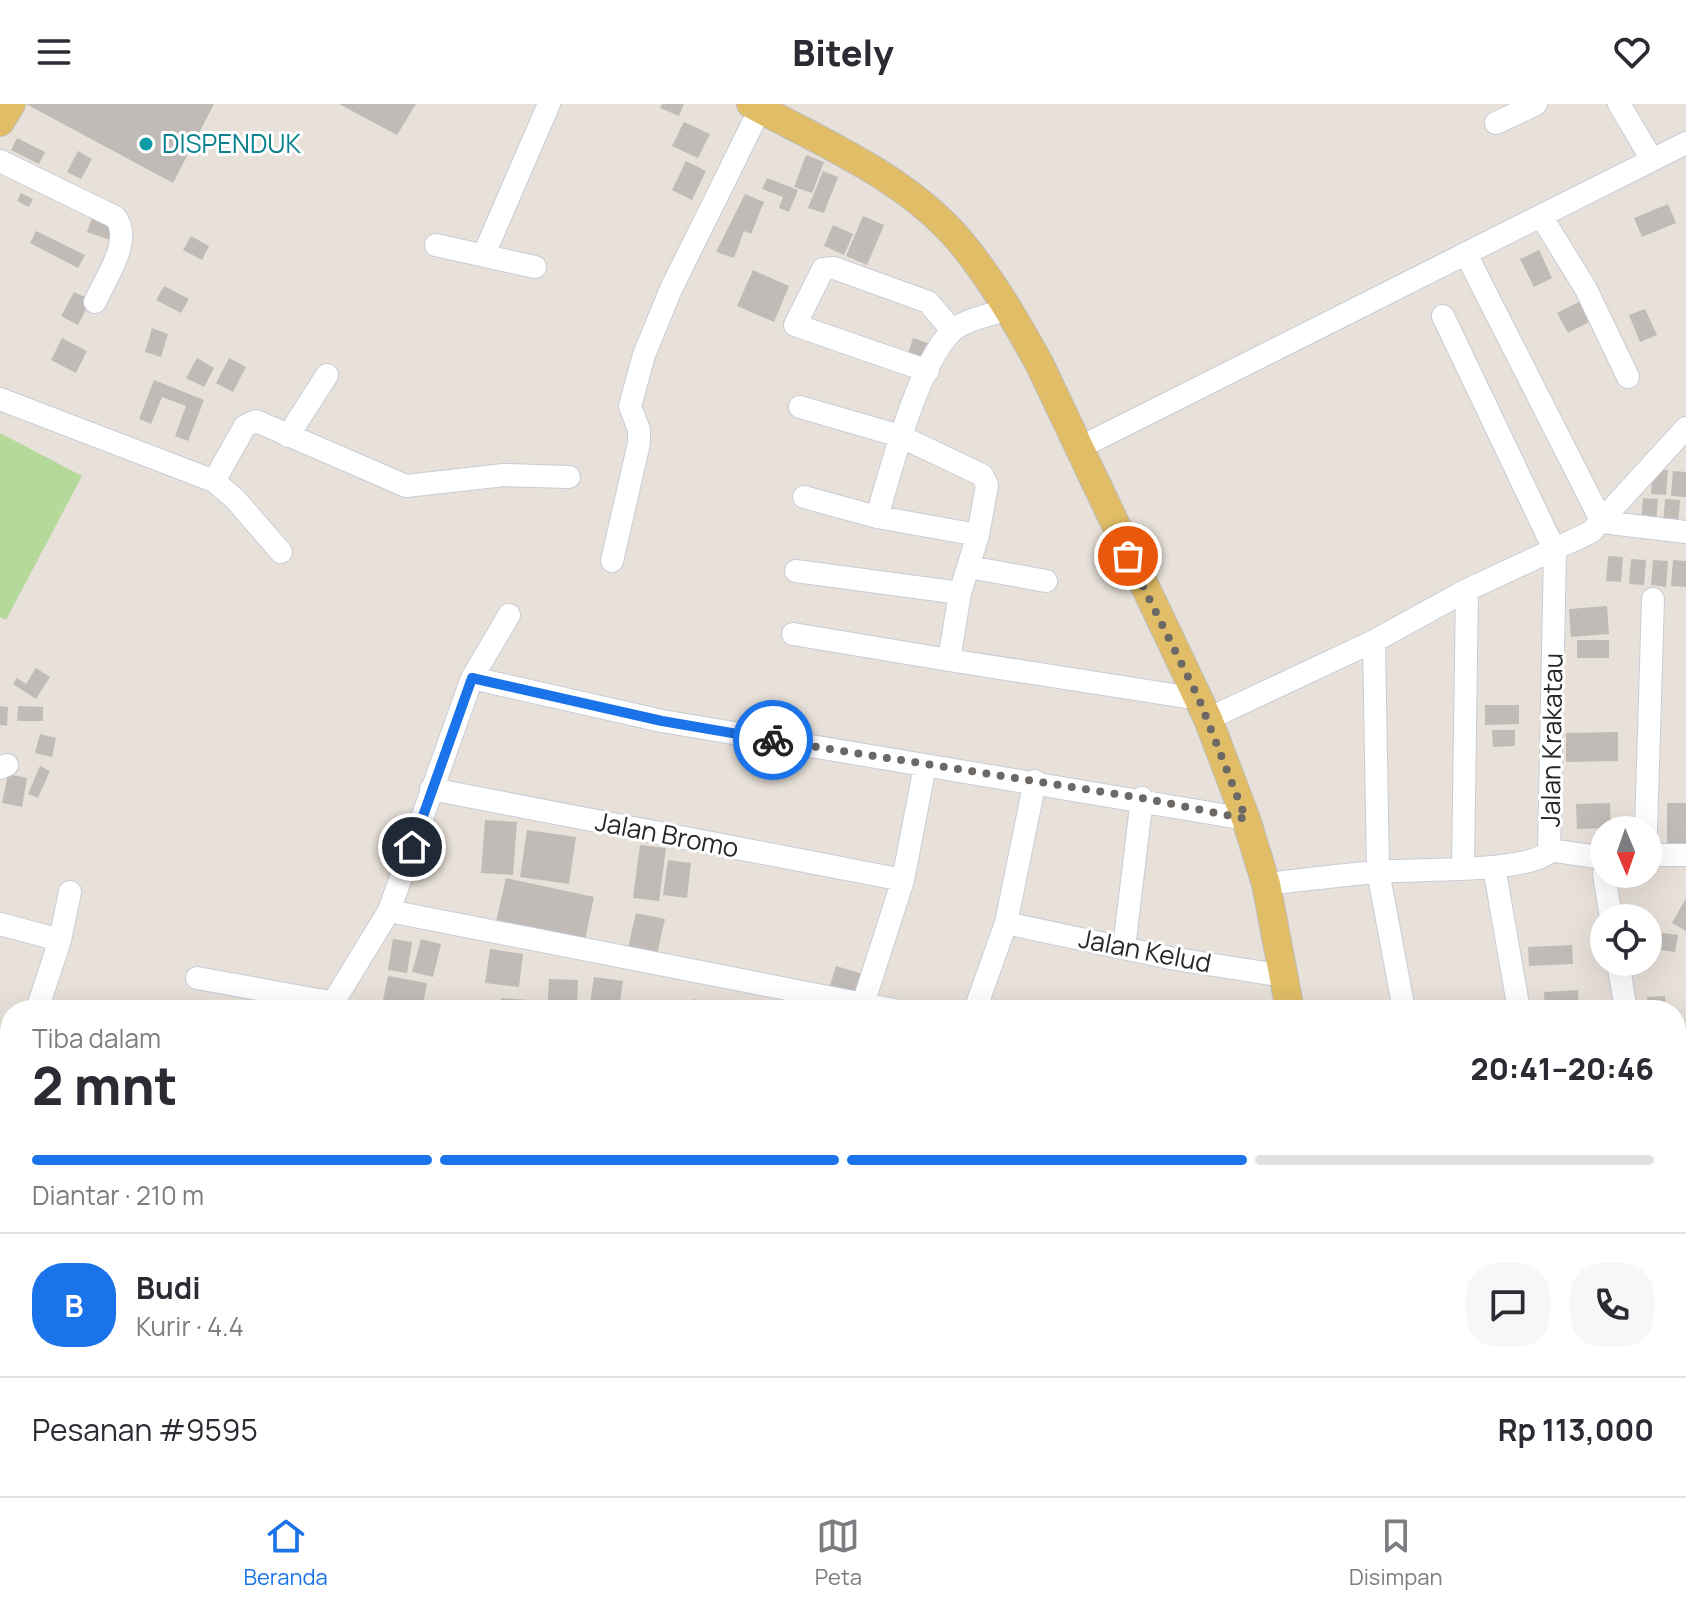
<!DOCTYPE html>
<html lang="id">
<meta charset="utf-8">
<style>
:root{--surface:#fff;--page:#f7f7f7;--text:#2b2b33;--muted:#7c7c81;--line:#e1e1e2;--accent:#1a73e8}
body{margin:0;font-family:Manrope,sans-serif;background:var(--page);color:var(--text);height:100vh;display:flex;flex-direction:column;font-size:30px;white-space:nowrap}
*{box-sizing:border-box;margin:0}
p{font-size:26px;color:var(--muted)}
.icon{flex:none;width:44px;height:44px;fill:none;stroke:currentColor;stroke-width:2;stroke-linecap:round;stroke-linejoin:round}
.map{position:relative;flex:1;overflow:hidden}
.sheet{position:absolute;left:0px;top:896px;width:1686px;height:496px;display:flex;flex-direction:column;background:var(--surface);border-radius:32px 32px 0 0;box-shadow:0 8px 32px #0002}
.sheet>*{flex:none}
.needle{width:52px;rotate:178deg}
.controls{position:absolute;left:1590px;top:712px;display:grid;gap:16px}
.controls a{display:grid;place-items:center;width:72px;height:72px;border-radius:50%;background:var(--surface);box-shadow:0 8px 32px #0002;font-size:40px}
.pin{position:absolute;display:grid;place-items:center;width:68px;height:68px;color:#fff;margin:-34px;border:4px solid #fff;border-radius:50%;box-shadow:0 2px 8px #0007}
.courier{position:absolute;display:grid;place-items:center;width:80px;height:80px;margin:-40px;border:6px solid #1a73e8;border-radius:50%;background:#fff;color:#222;box-shadow:0 2px 10px #0007}
.headline em{font-style:normal;font-weight:800}
.headline div{display:flex;flex-direction:column-reverse}
.headline{display:flex;align-items:center;justify-content:space-between;height:136px;padding:0 32px}
h1{font-size:52px;font-weight:800;line-height:60px}
.bar{display:grid;grid-template-columns:repeat(4,1fr);gap:12px 8px;align-content:center;height:96px;padding:0 32px}
.bar i{height:10px;border-radius:6px;background:var(--line)}
.bar .on{background:var(--accent)}
.bar p{grid-column:span 4}
.line{display:flex;align-items:center;gap:20px;padding:0 32px;border-top:2px solid var(--line)}
.line div{flex:1}
.round{display:grid;place-items:center;flex:none;width:84px;height:84px;border-radius:32px;background:var(--page)}
header{display:flex;justify-content:space-between;align-items:center;height:104px;padding:0 32px;background:var(--surface);font-size:36px;font-weight:800}
.tabs{display:flex;justify-content:space-around;align-items:center;height:112px;border-top:2px solid var(--line);background:var(--surface);font-size:22px;color:var(--muted)}
.tabs a{display:grid;justify-items:center;gap:4px}
.tabs .on{color:var(--accent)}
.map>svg:first-child{display:block}
.education{fill:#e8ddca}
.green{fill:#b4d99b}
.building{fill:#c0bbb6}
.lines{fill:none;stroke-linecap:round;stroke-linejoin:round}
.minor-casing{stroke:#c8ccd7;stroke-width:24}
.major-casing{stroke:#bebebe;stroke-width:30}
.minor{stroke:#fff;stroke-width:22}
.major{stroke:#e0bd66;stroke-width:28}
.done{stroke:#6b6866;stroke-width:8;stroke-dasharray:0 14.4}
.route{stroke:#1a73e8;stroke-width:10}
.culture-dot{fill:#0f9aa8;stroke:#fff;stroke-width:3}
.labels{text-anchor:middle;stroke-width:6;stroke-linejoin:round;paint-order:stroke}
.culture-label{font-size:26px;fill:#0d838f;stroke:#fff;text-anchor:start}
.street-label{font-size:26px;fill:#272727;stroke:#fff}
</style>
<header><svg class="icon" aria-label="menu" viewBox="0 0 24 24"><path d="M4 6h16M4 12h16M4 18h16"/></svg>Bitely<svg class="icon" aria-label="heart" viewBox="0 0 24 24"><path d="M12 20l-8-8c-3-5 5-10 8-4 3-6 11-1 8 4z"/></svg></header>
<div class="map">
<svg width="1686" height="1392" viewBox="0 0 1686 1392">
<rect width="100%" height="100%" fill="#e8e1da"/>
<path class="education" d="M10 1169V1296L0 1293V1223Z"/>
<path class="green" d="M0 329 82 372 6 516 0 513Z"/>
<path class="building" d="M26 0H214L173 79Z
M339 0H416L397 31Z
M662 0H684L679 12 660 4Z
M684 18 710 30 698 54 672 42Z
M17 34 45 48 39 60 11 46Z
M78 47 92 55 81 75 67 68Z
M806 51 824 58 812 89 794 83Z
M686 57 706 67 692 96 672 86Z
M823 67 838 73 824 109 808 104Z
M767 74 798 86 789 108 779 104 783 93 762 85Z
M21 89 33 95 29 103 17 97Z
M745 90 764 98 751 130 744 127 734 154 716 148Z
M1668 100 1676 119 1642 133 1634 114Z
M93 111 119 121 113 137 87 128Z
M863 112 884 121 867 161 846 152Z
M833 121 853 130 844 151 824 142Z
M36 127 85 151 78 164 30 139Z
M191 132 209 142 202 156 183 146Z
M1539 146 1552 174 1534 183 1520 155Z
M753 166 789 182 774 218 737 202Z
M164 182 189 195 181 209 156 196Z
M74 188 91 196 78 221 61 212Z
M1586 194 1597 214 1568 229 1557 209Z
M1645 205 1657 231 1640 238 1629 211Z
M152 224 168 230 161 253 145 248Z
M62 234 87 247 76 269 51 256Z
M913 234 928 239 923 254 908 250Z
M197 254 214 264 204 283 186 274Z
M229 254 246 263 233 288 216 279Z
M154 276 204 296 188 337 175 332 186 302 162 293 151 320 139 315Z
M1653 365 1668 366 1666 391 1651 390Z
M1673 367 1686 368V393L1671 392Z
M1643 394 1658 395 1656 420 1641 419Z
M1665 395 1680 396 1678 421 1663 420Z
M1608 452 1623 453 1621 478 1606 477Z
M1631 455 1646 456 1644 481 1629 480Z
M1653 456 1668 457 1666 483 1651 481Z
M1673 456 1686 457V483L1671 482Z
M1607 502 1609 530 1571 533 1569 505Z
M1577 536H1609V554H1577Z
M36 564 50 573 36 595 13 580 17 574 26 580Z
M1485 601H1519V620L1485 621Z
M0 602 8 603 7 622 0 621Z
M18 602 43 603V617H17Z
M1492 626H1515V642L1493 643Z
M1618 628V657L1566 658V629Z
M40 630 56 634 52 653 35 649Z
M40 662 50 667 38 694 28 690Z
M8 670 27 674 22 703 2 699Z
M1610 699 1611 724 1577 725 1576 700Z
M1667 699H1686V744H1667Z
M485 716 517 718 513 771 481 769Z
M527 726 576 733 569 780 520 773Z
M640 741 666 744 659 797 633 794Z
M668 756 691 759 687 794 663 791Z
M506 774 594 793 584 841 495 822Z
M1686 794V827L1672 819Z
M636 809 665 815 656 855 627 848Z
M1648 827 1678 831 1675 848 1648 844Z
M393 835 412 838 407 869 388 866Z
M421 835 441 840 433 873 412 868Z
M1572 841 1573 860 1529 862 1528 843Z
M490 845 523 850 519 883 485 879Z
M836 862 863 870 855 896 828 888Z
M388 872 427 879 422 906H381Z
M594 873 623 877 619 906H589Z
M549 875 578 876 577 906H547Z
M1578 886 1579 906H1545L1544 888Z
M1665 892 1666 906H1648L1647 893Z
M501 894 528 896 527 906H500Z
M693 895 728 905 730 896 749 901 748 906H690Z
M756 898 780 905V906H754Z
M0 1062 10 1067 0 1091Z
M10 1079V1108L0 1102Z
M1418 1382H1464L1463 1392H1418Z
M1493 1382H1515L1513 1392H1491Z"/>
<g class="lines">
<g class="minor-casing">
<path id="minor" d="M1619 0 1651 54
M1496 19 1536 0
M0 57 115 113C134 135 105 175 95 198
M1541 112 1586 185 1628 273
M436 141 535 163
M484 150 549 0
M1466 150 1602 418 1686 428
M1009 205C993 210 962 216 951 228 917 263 891 365 877 413L978 431 960 489 949 556 1199 595
M928 267 795 221 823 165 834 164 928 198 952 226
M0 295 214 377 235 395 281 448
M800 303 900 332 982 371 987 381 978 431
M288 332 327 271
M1079 344 1686 39
M214 377 245 322 256 317 406 382 504 371 569 373
M804 393 877 413
M612 457 639 339V326L630 302 644 251 671 185 760 5
M969 463 1046 477
M796 467 960 489
M793 530 949 556
M1374 537 1378 767 1404 906
M472 574 662 617 1246 715
M1208 615 1374 537 1467 486 1591 428 1686 324
M0 664 7 661
M431 685 903 776
M1646 726 1653 495
M1549 746 1604 754
M1648 751H1686
M1463 763 1467 486
M1494 763 1519 906
M1604 770 1611 814
M1266 780C1303 776 1340 771 1378 768 1415 764 1523 770 1549 748L1555 447 1443 212
M389 807 894 906
M1006 819 1170 854 1284 872
M0 820 60 836
M1124 844 1142 694
M1618 858 1626 906
M197 874 335 899
M863 900 903 776 925 662
M37 906 60 836 70 788
M336 906 337 892 389 807 472 574 509 511
M975 906 1006 819 1035 677
M1676 959H1686
M0 1013 10 984
M1676 1137 1686 1143
M1676 1210 1686 1167
M691 1382 726 1392
M1315 1382 1352 1392
M268 1392 271 1382
M514 1392 517 1382
M585 1392 592 1382
M1295 1392 1298 1382
M1556 1392 1558 1382
M1634 1392 1637 1382"/>
</g>
<g class="major-casing">
<path id="major" d="M751 0C823 39 905 73 959 136 991 174 1015 216 1039 259L1208 615 1246 715 1266 780 1290 906
M0 18 11 0
M1386 1382 1388 1392"/>
</g>
<use href="#minor" class="minor"/>
<use href="#major" class="major"/>
</g>
<g class="lines">
<path class="done" d="M773 636 1142 694 1246 715 1199 595 1128 452"/>
<path class="route" d="M412 743 472 574 662 617 773 636"/>
</g>
<circle class="culture-dot" cx="146" cy="40" r="8"/>
<g class="labels">
<g class="culture-label">
<text x="162" y="49">DISPENDUK</text>
</g>
<g class="street-label">
<text transform="translate(1552 636) rotate(-89)" y="9">Jalan Krakatau</text>
<text transform="translate(667 731) rotate(11)" y="9">Jalan Bromo</text>
<text transform="translate(1145 847) rotate(11)" y="9">Jalan Kelud</text>
</g>
</g>
</svg>
<div class="controls">
<a><svg class="needle" viewBox="-14 -14 28 28"><path d="M0-13l5 13h-10z" fill="#e53935"/><path d="M0 13l5-13h-10z" fill="#7c7c81"/></svg></a>
<a><svg class="icon" aria-label="locate" viewBox="0 0 24 24"><circle cx="12" cy="12" r="6"/><path d="M12 2v4M12 18v4M2 12h4M18 12h4"/></svg></a>
</div>
<div class="pin" style="left:1128px;top:452px;background:#ea580c"><svg class="icon" aria-label="bag" viewBox="0 0 24 24"><path d="M5 8h14l-1 12H6zM9 8a3 3 0 0 1 6 0"/></svg></div>
<div class="pin" style="left:412px;top:743px;background:#1f2937"><svg class="icon" aria-label="home" viewBox="0 0 24 24"><path d="M3 11l9-7 9 7M6 9v11h12V9"/></svg></div>
<div class="courier" style="left:773px;top:636px"><svg class="icon" aria-label="bike" viewBox="0 0 24 24"><circle cx="6" cy="16" r="4"/><circle cx="18" cy="16" r="4"/><path d="M6 16l4-8h5l3 8M10 8l3 8H6M13 5h3"/></svg></div>
<section class="sheet">
<div class="headline"><div><h1>2 mnt</h1><p>Tiba dalam</p></div><em>20:41–20:46</em></div>
<div class="bar"><i class="on"></i><i class="on"></i><i class="on"></i><i></i><p>Diantar · 210 m</p></div>
<div class="line" style="height:144px"><b class="round" style="background:var(--accent);color:#fff">B</b><div><b>Budi</b><p>Kurir · 4.4</p></div><a class="round"><svg class="icon" aria-label="chat" viewBox="0 0 24 24"><path d="M4 5h16v11H9l-5 4z"/></svg></a><a class="round"><svg class="icon" aria-label="phone" viewBox="0 0 24 24"><path d="M5 4h4l2 5-3 2q2 4 5 5l2-3 5 2v4C11 20 4 13 5 4z"/></svg></a></div>
<div class="line" style="height:104px"><div>Pesanan #9595</div><b>Rp 113,000</b></div>
</section>
</div>
<nav class="tabs">
<a class="on"><svg class="icon" aria-label="home" viewBox="0 0 24 24"><path d="M3 11l9-7 9 7M6 9v11h12V9"/></svg>Beranda</a>
<a><svg class="icon" aria-label="map" viewBox="0 0 24 24"><path d="M3 6l6-2 6 2 6-2v14l-6 2-6-2-6 2zM9 4v14M15 6v14"/></svg>Peta</a>
<a><svg class="icon" aria-label="saved" viewBox="0 0 24 24"><path d="M7 4h10v16l-5-4-5 4z"/></svg>Disimpan</a>
</nav>
